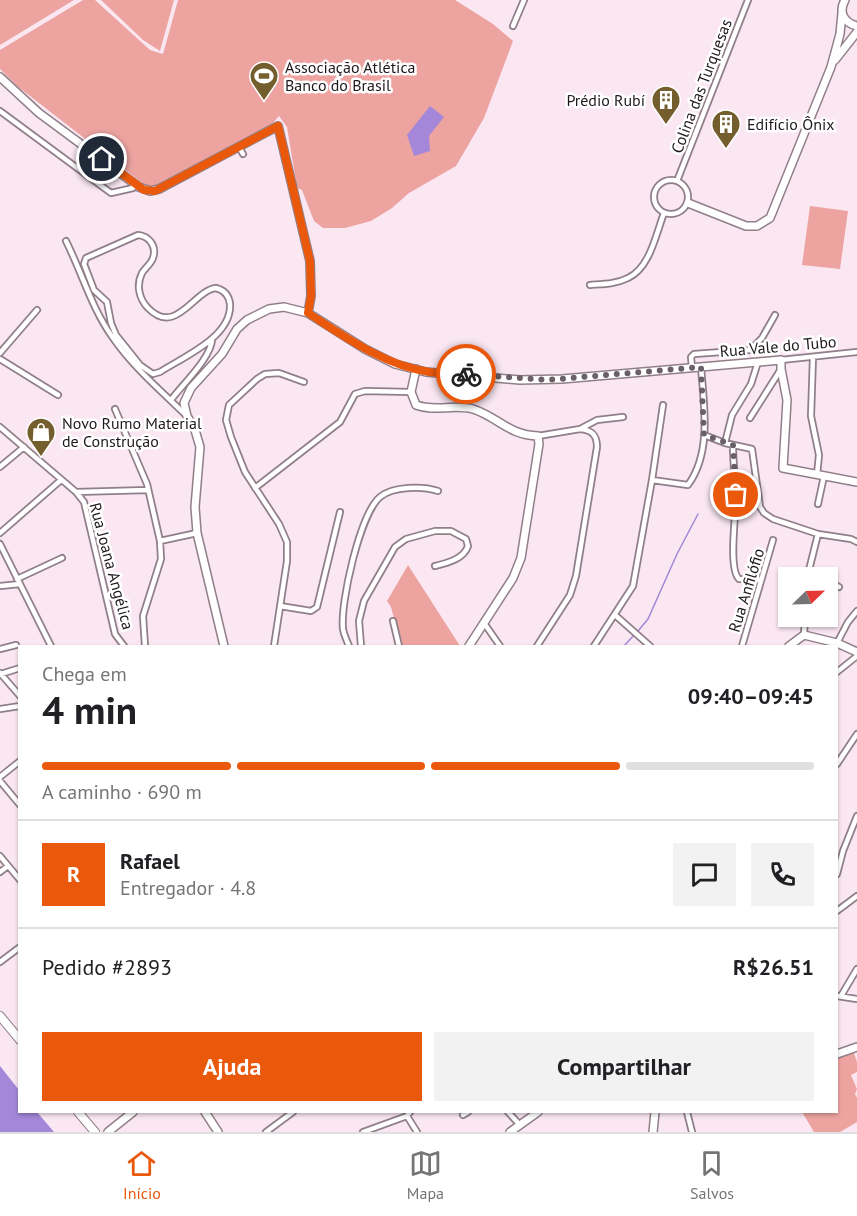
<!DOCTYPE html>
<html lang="pt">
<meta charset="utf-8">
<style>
:root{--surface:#fff;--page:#f2f2f2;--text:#202124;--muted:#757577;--line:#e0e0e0;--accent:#ea580c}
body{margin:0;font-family:"PT Sans",sans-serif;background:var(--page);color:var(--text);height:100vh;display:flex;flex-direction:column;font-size:22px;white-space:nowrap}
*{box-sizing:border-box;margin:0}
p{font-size:20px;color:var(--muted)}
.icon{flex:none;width:33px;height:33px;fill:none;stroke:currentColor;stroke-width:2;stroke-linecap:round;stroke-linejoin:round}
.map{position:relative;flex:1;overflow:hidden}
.drawer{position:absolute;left:18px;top:645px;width:820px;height:468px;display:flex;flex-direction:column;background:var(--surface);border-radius:0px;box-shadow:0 2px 4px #0004}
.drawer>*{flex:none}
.needle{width:39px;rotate:67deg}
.buttons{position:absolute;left:778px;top:567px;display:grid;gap:12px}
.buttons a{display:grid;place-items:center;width:60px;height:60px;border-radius:0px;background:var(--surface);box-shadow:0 2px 4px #0004;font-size:30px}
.pin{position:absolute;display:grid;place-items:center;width:51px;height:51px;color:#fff;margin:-26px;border:3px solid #fff;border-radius:50%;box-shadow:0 2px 6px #0007}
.courier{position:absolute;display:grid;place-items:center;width:60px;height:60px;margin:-30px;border:4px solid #ea580c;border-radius:50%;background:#fff;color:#222;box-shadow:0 2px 8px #0007}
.headline em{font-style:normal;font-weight:800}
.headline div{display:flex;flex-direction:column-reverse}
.headline{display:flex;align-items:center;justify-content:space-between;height:102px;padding:0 24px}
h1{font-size:39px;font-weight:800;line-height:45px}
.bar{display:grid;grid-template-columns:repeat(4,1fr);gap:9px 6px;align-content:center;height:72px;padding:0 24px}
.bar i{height:8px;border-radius:4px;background:var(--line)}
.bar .current{background:var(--accent)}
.bar p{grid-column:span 4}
.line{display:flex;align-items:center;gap:15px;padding:0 24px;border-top:2px solid var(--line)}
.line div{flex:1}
.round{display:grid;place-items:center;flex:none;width:63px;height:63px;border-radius:0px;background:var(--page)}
.button{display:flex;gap:12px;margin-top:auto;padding:12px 24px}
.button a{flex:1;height:69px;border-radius:0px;background:var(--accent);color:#fff;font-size:24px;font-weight:800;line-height:69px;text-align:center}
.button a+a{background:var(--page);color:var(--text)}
.tab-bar{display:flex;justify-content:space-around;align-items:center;height:84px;border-top:2px solid var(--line);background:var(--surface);font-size:16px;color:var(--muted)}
.tab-bar a{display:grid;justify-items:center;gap:3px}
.tab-bar .current{color:var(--accent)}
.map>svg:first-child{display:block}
.green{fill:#eda4a1}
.water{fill:#a487d8}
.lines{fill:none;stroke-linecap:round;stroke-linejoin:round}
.stream{stroke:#a487d8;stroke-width:1.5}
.street-casing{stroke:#907f89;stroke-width:8}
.secondary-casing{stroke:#907f89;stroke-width:10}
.primary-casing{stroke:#907f89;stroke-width:10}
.street{stroke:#fff;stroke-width:4.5}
.secondary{stroke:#fff;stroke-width:7}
.primary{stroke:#fff;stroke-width:8}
.done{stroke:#6b6067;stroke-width:6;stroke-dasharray:0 10.8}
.route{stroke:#ea580c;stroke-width:8}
.labels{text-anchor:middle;stroke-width:5;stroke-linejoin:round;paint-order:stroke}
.poi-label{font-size:16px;fill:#1e181c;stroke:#fff;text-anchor:start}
.street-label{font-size:16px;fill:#1e181c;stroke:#fff}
</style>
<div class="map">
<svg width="857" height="1132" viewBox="0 0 857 1132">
<rect width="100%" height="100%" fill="#fae7f2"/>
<path class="green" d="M0 0H74L0 45Z
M83 0H95L150 50 163 54 178 0H455L493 24 513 41 484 118 456 166 409 193 392 208 371 221 345 228H323L314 221 302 190 297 188 287 127 279 116 272 124 155 188 146 186 17 86 0 69V50Z
M101 0H174L160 51 143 40Z
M810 206 848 211 840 269 802 265Z
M408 565 460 646H404L401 645 391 607 387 601Z
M853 1050 857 1062V1072L851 1075 857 1089 855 1094 857 1098V1122L840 1132H814L802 1112H837V1056Z"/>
<path class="water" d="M430 106 444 117 429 136 430 151 414 156 407 135Z
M0 1066 19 1090 20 1112H37L54 1132H0Z"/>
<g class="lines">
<path class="stream" d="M638 631 648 619 677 554 698 514
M624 646 634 635"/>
<g class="street-casing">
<path id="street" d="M513 26 524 0
M0 111 111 193 133 188 136 184
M239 147 243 154
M654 197a17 17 0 1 1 34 0a17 17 0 1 1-34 0Z
M677 181 748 0
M138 235C149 236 157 246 153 258 151 264 145 268 142 273 136 285 139 299 148 308 176 337 194 290 216 288 224 290 229 295 230 304 232 337 183 357 160 372L153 374 140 365 116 335 111 323 107 302 94 290 84 264 86 258Z
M66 241C82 273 92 309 113 338 133 367 161 391 187 416
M590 285C603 284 616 284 628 278 650 268 656 234 664 213
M0 353 37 310
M813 357 811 416 819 455 817 475
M0 359 58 395
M781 360 857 352
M692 368 691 357 694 354 750 350 762 338 775 315
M171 400C182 385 212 357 212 339
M115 409 147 484 160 541 161 559 143 616 145 646
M750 418 781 369
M0 427 76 492 84 502 115 634 124 646
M704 435 725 443 752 449 760 507 764 513 773 519 818 534 851 539 857 542
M538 436 580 429 597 420 623 417
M725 443 732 415 751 384 758 362
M733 445C733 462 735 479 736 497 736 514 728 569 739 579L761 580
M0 467 24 447
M652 480 688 485C712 452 704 406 701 367
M255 488 340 422 355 394 365 391 411 392
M76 492 148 490
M818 504 824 476
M0 533 61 480
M160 541 197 533
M0 544 51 646
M808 573 819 578
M807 578 818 534
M17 579 62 558
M828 581 839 587
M0 586 20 584
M280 606 311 611 317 607 340 512
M615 615 650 646
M393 621 399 646
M484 623 500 646
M804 635 805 616
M837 643 848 622 857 611
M274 646 287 561V542L279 524 245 472 231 437 226 420 229 405 257 379 265 374 279 373 304 382
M349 646C347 641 344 635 343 629 340 603 360 514 380 497 393 486 423 486 438 491
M361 646 359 621 364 601 395 547 406 539 435 531H451L466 539 468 546C464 559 447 563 435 566
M537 646 570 595 576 576 597 447C597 435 592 430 580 429
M594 646 633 586 652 480 663 405
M742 646 773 540
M0 649 16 645
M837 672 857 656
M0 673 20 696
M1 674 20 668
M0 709 20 706
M837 764 857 734
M0 777 20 761
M0 781 20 805
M0 856 20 880
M0 872 8 866
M837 874 843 851 857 816
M837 911 857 896
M0 962 20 947
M837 996 857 999
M841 996 857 969
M508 1112 519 1124
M687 1112 692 1132
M463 1115 468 1112
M407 1116 417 1132
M266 1132 293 1112
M363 1132 407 1116 410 1112"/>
</g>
<g class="secondary-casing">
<path id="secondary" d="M845 0C838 12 844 23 857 26
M835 60 857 32
M0 77 39 113 139 187 150 191 159 189 278 126 310 261 311 296 308 313
M688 203 746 226H757L770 218 831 67 840 34 842 13
M416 369 411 392 416 405C434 412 454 404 473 409 498 417 508 435 538 436L539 444 521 558 513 578 469 646
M224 646 197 533 195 507 200 447 195 430 187 416 184 403 191 388 222 354 237 329 247 320 269 309 284 307 308 313 365 349 395 364 426 372 520 380 562 379 781 360V369L787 400 783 468 857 482
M789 646 804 635 837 643 857 652
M837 1054 857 1047
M205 1112 218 1132
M108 1132 133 1112
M510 1132 538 1112
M653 1132 655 1112"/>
</g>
<g class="primary-casing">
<path id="primary" d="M0 1016 20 1040
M78 1112 95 1132"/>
</g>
<use href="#street" class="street"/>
<use href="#secondary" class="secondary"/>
<use href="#primary" class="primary"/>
</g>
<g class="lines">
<path class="done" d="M466 374 547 380 701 367 704 435 733 445 736 495"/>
<path class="route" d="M102 159 144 190 155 191 278 126 310 261 311 296 308 313C345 337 384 365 429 372 441 374 453 373 466 374"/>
</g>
<defs>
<g id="stadium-pin" transform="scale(1.5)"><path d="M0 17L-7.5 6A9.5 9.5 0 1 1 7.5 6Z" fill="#755e2e" stroke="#fff"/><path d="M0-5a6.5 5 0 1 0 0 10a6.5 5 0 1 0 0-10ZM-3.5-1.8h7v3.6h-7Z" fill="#fff"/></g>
<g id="building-pin" transform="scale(1.5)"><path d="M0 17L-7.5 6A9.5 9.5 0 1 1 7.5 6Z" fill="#755e2e" stroke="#fff"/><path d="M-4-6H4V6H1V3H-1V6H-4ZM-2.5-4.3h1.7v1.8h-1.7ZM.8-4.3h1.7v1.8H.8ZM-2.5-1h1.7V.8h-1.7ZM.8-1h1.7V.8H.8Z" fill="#fff"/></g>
<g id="shop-pin" transform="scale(1.5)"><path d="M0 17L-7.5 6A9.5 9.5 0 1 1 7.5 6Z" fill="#755e2e" stroke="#fff"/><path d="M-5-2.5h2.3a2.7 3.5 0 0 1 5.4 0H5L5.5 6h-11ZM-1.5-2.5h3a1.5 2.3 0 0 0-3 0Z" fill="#fff"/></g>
</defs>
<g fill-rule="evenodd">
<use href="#stadium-pin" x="264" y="76"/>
<use href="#building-pin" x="666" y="100"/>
<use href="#building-pin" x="726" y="124"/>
<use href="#shop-pin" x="41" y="432"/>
</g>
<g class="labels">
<g class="poi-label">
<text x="285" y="73">Associação Atlética<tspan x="285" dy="18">Banco do Brasil</tspan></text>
<text x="645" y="106" text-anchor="end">Prédio Rubí</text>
<text x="747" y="130">Edifício Ônix</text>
<text x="62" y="429">Novo Rumo Material<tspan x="62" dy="18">de Construção</tspan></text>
</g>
<g class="street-label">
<text transform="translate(701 86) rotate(-69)" y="6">Colina das Turquesas</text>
<text transform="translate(778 346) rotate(-5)" y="6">Rua Vale do Tubo</text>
<text transform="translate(112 566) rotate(75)" y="6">Rua Joana Angélica</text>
<text transform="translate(746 590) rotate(-73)" y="6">Rua Anfilófio</text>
</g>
</g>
</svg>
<div class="buttons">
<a><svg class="needle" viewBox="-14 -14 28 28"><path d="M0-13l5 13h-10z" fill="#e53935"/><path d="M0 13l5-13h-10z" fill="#757577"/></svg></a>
</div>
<div class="pin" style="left:736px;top:495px;background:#ea580c"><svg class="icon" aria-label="bag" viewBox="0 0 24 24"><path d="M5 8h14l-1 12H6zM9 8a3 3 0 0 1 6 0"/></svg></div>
<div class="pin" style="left:102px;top:159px;background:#1f2937"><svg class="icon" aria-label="home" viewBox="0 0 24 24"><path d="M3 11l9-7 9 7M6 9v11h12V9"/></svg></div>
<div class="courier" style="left:466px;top:374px"><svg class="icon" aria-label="bike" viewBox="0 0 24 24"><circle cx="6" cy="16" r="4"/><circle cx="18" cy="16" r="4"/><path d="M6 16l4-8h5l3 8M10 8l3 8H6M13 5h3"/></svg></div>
<section class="drawer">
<div class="headline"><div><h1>4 min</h1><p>Chega em</p></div><em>09:40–09:45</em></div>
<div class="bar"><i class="current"></i><i class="current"></i><i class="current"></i><i></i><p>A caminho · 690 m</p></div>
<div class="line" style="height:108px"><b class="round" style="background:var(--accent);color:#fff">R</b><div><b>Rafael</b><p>Entregador · 4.8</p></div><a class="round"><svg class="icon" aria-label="chat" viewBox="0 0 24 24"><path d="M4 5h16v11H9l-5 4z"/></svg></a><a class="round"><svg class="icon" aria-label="phone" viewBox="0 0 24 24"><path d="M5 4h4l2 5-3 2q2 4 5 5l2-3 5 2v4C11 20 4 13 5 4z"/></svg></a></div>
<div class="line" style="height:78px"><div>Pedido #2893</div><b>R$26.51</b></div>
<div class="button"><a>Ajuda</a><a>Compartilhar</a></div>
</section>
</div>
<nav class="tab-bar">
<a class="current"><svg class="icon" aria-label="home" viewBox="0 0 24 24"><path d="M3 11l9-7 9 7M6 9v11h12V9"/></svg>Início</a>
<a><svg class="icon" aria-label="map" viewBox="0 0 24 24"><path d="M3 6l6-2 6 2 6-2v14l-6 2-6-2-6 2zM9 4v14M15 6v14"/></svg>Mapa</a>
<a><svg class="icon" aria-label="saved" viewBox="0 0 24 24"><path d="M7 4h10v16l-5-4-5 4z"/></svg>Salvos</a>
</nav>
